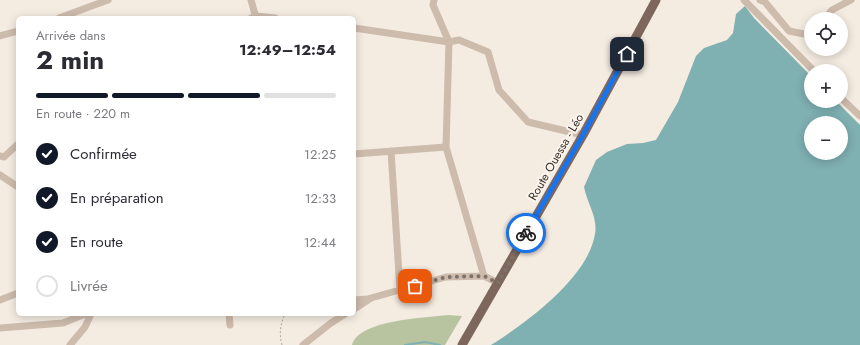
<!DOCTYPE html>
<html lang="fr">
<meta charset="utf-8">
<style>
:root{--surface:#fff;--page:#f7f7f7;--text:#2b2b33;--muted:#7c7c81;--line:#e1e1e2;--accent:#111827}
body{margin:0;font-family:Jost,sans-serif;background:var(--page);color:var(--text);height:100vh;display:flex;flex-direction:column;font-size:15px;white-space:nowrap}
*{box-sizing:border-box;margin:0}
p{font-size:13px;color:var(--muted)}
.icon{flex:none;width:22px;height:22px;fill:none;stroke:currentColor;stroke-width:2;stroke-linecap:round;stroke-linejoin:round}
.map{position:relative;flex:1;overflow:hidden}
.drawer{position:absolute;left:16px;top:16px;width:340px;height:300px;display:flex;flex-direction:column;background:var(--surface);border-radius:6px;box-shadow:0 2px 10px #0003}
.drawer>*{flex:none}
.tools{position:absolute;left:804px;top:12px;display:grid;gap:8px}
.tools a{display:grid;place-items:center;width:44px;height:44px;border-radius:50%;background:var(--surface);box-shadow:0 2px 10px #0003;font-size:20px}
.pin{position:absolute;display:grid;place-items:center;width:34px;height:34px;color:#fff;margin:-17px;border-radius:8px;box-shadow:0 2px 6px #0006}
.courier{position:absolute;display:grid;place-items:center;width:40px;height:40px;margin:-20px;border:3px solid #1a73e8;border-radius:50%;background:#fff;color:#222;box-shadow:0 1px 5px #0007}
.headline em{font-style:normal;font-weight:700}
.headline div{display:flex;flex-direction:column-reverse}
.headline{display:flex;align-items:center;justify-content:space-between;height:68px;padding:0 20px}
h1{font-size:26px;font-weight:700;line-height:30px}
.bar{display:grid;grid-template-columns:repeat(4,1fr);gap:6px 4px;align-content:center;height:48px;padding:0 20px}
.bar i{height:5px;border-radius:3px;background:var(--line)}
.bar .on{background:var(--accent)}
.bar p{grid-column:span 4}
ol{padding:0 20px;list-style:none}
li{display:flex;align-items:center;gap:12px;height:44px}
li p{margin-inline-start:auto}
li .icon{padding:4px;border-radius:50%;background:var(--accent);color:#fff;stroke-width:4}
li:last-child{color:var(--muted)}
li i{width:22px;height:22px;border:2px solid var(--line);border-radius:50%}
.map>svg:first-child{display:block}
.green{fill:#b8c4a0}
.water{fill:#7fb0b2;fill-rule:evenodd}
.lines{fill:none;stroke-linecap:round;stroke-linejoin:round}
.stream{stroke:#7fb0b2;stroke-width:2}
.path{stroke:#b9a596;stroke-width:1;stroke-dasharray:2 2;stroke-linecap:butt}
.minor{stroke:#cdbbac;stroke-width:7}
.major{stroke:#7d675c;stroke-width:9}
.done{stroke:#7c716b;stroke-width:4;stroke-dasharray:0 7.2}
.route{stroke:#1a73e8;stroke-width:5}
.labels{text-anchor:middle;stroke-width:4;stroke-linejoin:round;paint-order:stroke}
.street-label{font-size:12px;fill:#3b302b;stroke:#fbf5ee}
</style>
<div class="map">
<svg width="860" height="345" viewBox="0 0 860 345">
<rect width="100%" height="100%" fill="#f4ebe1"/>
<path class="green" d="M448 315 462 316 445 345H352C360 319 426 318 448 315Z"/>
<path class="water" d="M745 6 754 18 811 76V101H836L860 125V345H491C526 323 588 278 595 234 598 217 587 203 584 187L596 160 607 152 627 144 643 143 656 140 678 102 696 56 704 48 727 40 733 33 736 14ZM811 123H841V153H811Z"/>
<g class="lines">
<path class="stream" d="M405 345 425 342 440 345"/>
<path class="path" d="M282 345C279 334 280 325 285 314"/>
<path class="minor" d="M251 0 256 18
M434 0 433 5 449 42 446 147 484 276 498 283
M744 0 814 71
M760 0 765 2 789 31 804 34 811 31
M59 18 108 0
M251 18 256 16 275 18
M825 19 832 10 851 0
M354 28 449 42 459 40 488 52 499 90 528 122 583 135
M0 36 18 31
M841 98 860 116
M391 151 400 290
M354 154 446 147
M0 156 4 157 18 144
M0 175 18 187
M0 300 18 293
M354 300 368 299
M354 309 371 298 446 277 484 276
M229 314 230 325
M0 328 63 323 85 314
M70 345 85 327 91 314
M303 345 331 323 345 314"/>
<path class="major" d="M462 345 583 135 656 0"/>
</g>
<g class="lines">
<path class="done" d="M415 286 446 277 484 276 498 283 526 233"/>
<path class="route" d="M526 233 583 135 627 54"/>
</g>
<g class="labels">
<g class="street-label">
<text transform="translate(556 157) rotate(-60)" y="4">Route Ouessa - Léo</text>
</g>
</g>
</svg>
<div class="tools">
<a><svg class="icon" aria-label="locate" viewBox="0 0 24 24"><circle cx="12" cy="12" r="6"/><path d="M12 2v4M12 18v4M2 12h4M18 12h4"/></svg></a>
<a>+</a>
<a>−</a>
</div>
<div class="pin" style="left:415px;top:286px;background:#ea580c"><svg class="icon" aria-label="bag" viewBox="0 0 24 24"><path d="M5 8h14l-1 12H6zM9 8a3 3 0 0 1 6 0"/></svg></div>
<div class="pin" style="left:627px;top:54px;background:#1f2937"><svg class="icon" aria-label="home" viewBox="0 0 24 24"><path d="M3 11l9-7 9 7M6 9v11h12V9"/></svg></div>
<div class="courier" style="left:526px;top:233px"><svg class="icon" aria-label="bike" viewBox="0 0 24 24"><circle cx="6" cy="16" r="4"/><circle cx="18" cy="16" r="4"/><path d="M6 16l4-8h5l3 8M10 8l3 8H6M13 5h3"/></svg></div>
<section class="drawer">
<div class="headline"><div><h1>2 min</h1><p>Arrivée dans</p></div><em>12:49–12:54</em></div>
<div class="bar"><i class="on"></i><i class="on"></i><i class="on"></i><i></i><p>En route · 220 m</p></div>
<ol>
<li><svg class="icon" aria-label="check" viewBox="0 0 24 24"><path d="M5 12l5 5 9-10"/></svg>Confirmée<p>12:25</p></li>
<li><svg class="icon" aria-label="check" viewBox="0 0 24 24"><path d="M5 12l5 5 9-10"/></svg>En préparation<p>12:33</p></li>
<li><svg class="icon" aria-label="check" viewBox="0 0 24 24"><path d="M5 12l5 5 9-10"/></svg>En route<p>12:44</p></li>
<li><i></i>Livrée</li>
</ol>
</section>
</div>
